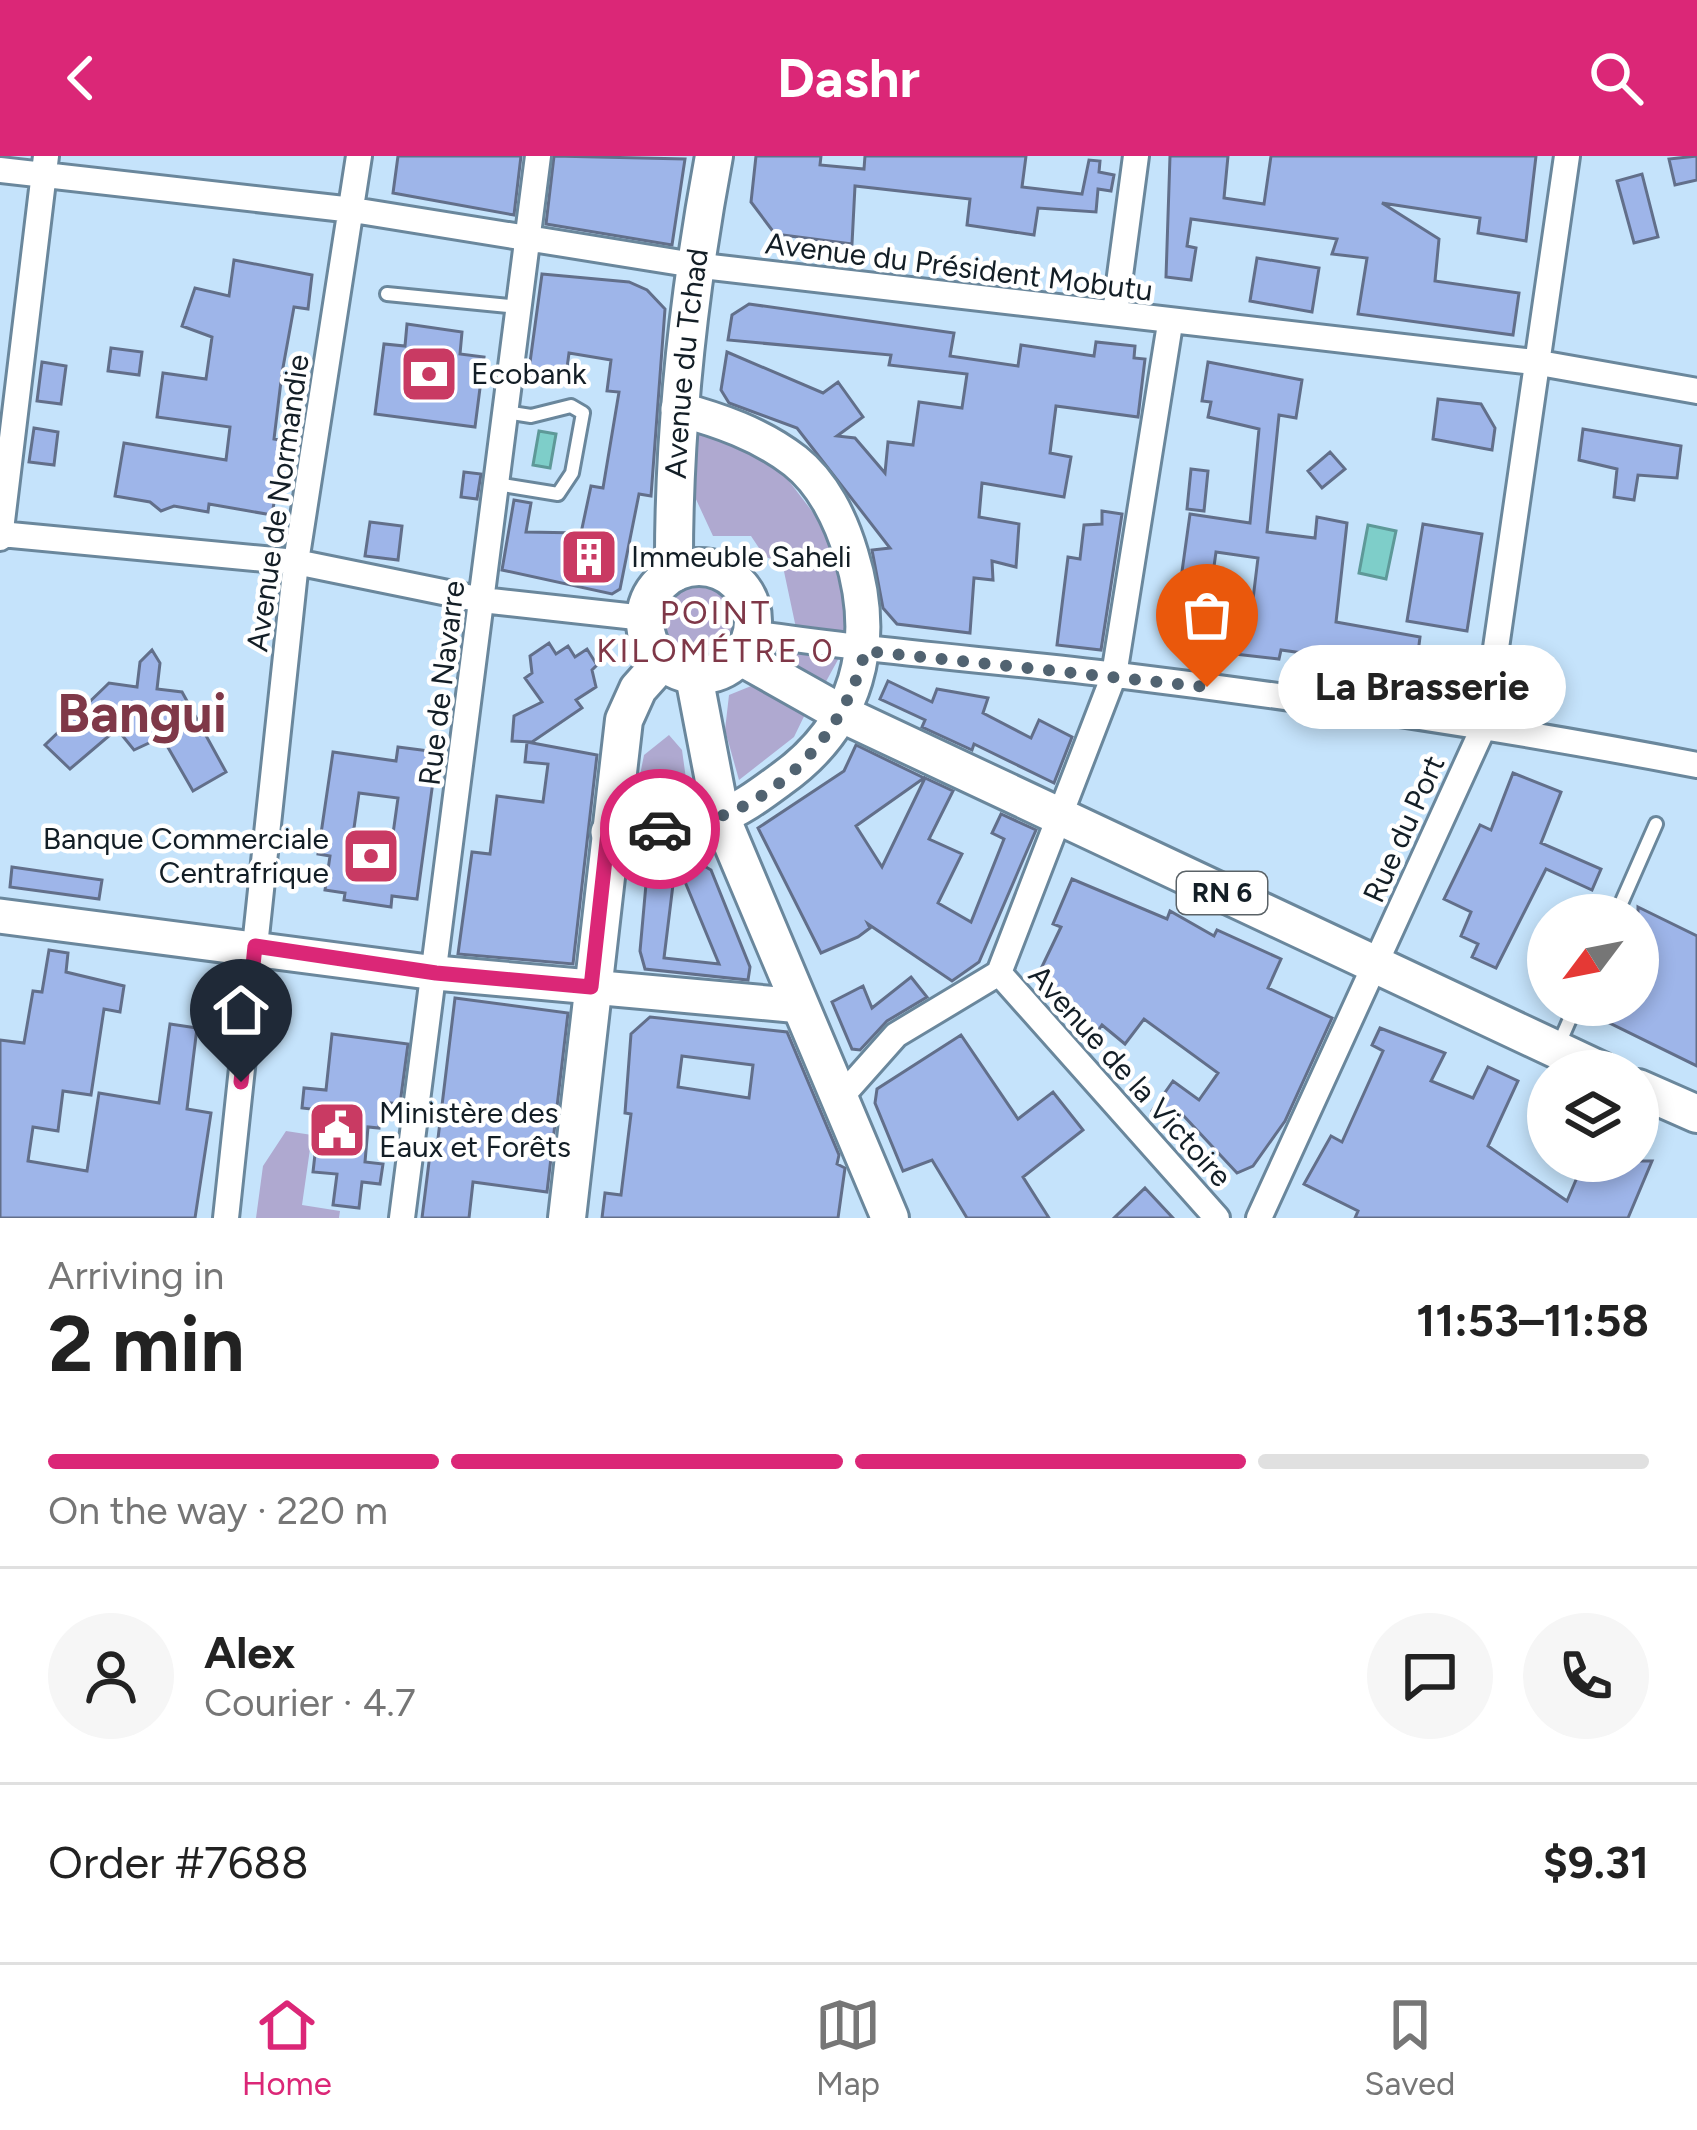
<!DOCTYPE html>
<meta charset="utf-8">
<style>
:root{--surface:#fff;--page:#f6f6f6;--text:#222;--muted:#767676;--line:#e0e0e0;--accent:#db2777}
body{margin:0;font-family:Figtree,sans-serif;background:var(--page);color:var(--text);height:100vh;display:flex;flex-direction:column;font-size:45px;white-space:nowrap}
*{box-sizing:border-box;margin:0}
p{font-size:39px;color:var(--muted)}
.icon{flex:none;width:66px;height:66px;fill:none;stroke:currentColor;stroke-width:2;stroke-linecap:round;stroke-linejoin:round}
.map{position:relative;height:1062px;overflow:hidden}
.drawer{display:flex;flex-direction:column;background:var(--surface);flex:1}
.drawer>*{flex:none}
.needle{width:78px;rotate:238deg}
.controls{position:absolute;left:1527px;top:738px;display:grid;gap:24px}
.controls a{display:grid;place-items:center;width:132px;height:132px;border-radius:50%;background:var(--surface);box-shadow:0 6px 18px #0003;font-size:60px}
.pin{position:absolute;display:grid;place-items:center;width:102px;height:102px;color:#fff;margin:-123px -51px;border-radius:50% 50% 50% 0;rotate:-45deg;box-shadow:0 0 12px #0007}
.pin .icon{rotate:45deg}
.courier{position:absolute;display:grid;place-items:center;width:120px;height:120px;margin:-60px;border:9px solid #db2777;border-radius:50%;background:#fff;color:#222;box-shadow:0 3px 15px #0007}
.bubble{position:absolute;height:84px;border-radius:42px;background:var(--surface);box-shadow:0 6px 18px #0003;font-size:39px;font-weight:700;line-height:84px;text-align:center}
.overview em{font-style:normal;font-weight:700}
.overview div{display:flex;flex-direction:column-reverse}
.overview{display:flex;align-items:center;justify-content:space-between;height:204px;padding:0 48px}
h1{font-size:78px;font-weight:700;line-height:90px}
.bar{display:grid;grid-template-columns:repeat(4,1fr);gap:18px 12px;align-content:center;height:144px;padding:0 48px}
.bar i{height:15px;border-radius:9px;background:var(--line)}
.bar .selected{background:var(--accent)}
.bar p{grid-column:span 4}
.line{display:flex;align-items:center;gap:30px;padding:0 48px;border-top:3px solid var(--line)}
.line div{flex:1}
.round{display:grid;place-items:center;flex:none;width:126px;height:126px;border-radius:63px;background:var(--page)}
header{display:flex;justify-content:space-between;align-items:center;height:156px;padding:0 48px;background:var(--accent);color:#fff;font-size:54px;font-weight:700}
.tabs{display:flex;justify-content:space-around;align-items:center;height:168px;border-top:3px solid var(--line);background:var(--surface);font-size:33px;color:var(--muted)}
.tabs a{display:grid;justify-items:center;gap:6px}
.tabs .selected{color:var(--accent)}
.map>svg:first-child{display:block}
.green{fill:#afa9d0}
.water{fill:#7ecec9;stroke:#5e9998;stroke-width:3}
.building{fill:#9eb5e9;stroke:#626f8a;stroke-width:3;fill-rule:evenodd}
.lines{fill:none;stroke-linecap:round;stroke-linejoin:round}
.lane-casing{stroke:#6a879c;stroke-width:18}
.street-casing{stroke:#6a879c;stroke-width:30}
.secondary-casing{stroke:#6a879c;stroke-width:39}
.primary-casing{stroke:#6a879c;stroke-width:42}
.lane{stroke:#fff;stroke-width:12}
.street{stroke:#fff;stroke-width:24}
.secondary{stroke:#fff;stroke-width:33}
.primary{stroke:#fff;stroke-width:36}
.done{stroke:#516371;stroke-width:12;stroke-dasharray:0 21.6}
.route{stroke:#db2777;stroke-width:15}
.labels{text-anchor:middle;stroke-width:9;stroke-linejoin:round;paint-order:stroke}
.shield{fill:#fff;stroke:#5a6267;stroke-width:3}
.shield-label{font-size:27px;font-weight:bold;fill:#131e26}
.street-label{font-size:30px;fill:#131e26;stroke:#fff}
.poi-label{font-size:30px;fill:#131e26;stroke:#fff;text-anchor:start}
.neighbourhood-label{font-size:33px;letter-spacing:3px;fill:#7f3848;stroke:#fff}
.town-label{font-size:54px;font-weight:bold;fill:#7f3848;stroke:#fff}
</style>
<header><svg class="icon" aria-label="back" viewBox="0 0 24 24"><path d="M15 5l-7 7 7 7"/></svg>Dashr<svg class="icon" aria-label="search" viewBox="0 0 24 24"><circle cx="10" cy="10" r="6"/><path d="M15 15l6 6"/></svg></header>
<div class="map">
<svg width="1697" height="1062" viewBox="0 0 1697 1062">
<rect width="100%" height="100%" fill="#c5e3fb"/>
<path class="green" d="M691 267 776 308 837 388 851 480 796 472 782 406 765 401 751 380H713L694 339Z
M659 464a38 38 0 1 1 76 0a38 38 0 1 1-76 0Z
M790 492 840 500 823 531 783 508Z
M761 526 810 548 794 581 739 624 725 574 729 539Z
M669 579 682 594 690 652 658 658 633 654 644 599Z
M286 975 312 979 302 1049 340 1055 339 1062H256L263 1010Z"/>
<path class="water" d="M539 275 556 278 550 312 533 309Z
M1368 369 1396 375 1386 423 1359 417Z"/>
<path class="building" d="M398 0H521L514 59 393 37Z
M554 0 685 3 672 89 546 68Z
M756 0H821L820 9 864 13 865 0H1026L1022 31 1082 38 1089 4 1100 5 1099 16 1114 19 1111 35 1098 33 1096 56 1038 52 1034 79 967 69 970 43 855 30 852 88 775 78 751 46Z
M1170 0H1228L1224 42 1264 48 1271 0H1536L1526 85 1478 77 1480 62 1382 47 1439 83 1435 125 1519 137 1513 179 1358 158 1367 102 1332 98 1337 83 1191 63 1187 90 1196 92 1191 124 1166 121Z
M1697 0V24L1675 29 1669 3Z
M1642 18 1658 81 1634 87 1617 25Z
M1257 102 1319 112 1312 156 1250 145Z
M234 104 312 119 308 153 294 151 282 217 274 283 290 286 286 311 280 310 272 359 209 348 208 356 174 350 161 355 150 346 115 340 124 287 226 304 230 271 157 261 163 217 206 223 212 181 182 170 195 132 229 140Z
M542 118 629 126 647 134 665 153 651 340 639 338 620 433 612 438 502 414 514 344 531 347 526 376 581 377 591 330 603 332 619 236 607 235 611 204 569 197 565 227 528 221Z
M749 148 954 177 950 200 1018 210 1021 189 1094 200 1096 186 1135 190 1134 202 1145 203 1138 261 1056 250 1050 297 1071 301 1064 341 982 327 979 361 1019 368 1016 411 992 405 993 424 974 422 970 477 897 468 883 452 872 394 890 392 797 272 729 247 721 234 727 196 823 237 838 226 863 261 837 280 855 282 885 317 888 286 913 289 919 246 962 252 967 218 889 209 891 199 728 184 732 159Z
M407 168 462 176 460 198 484 201 475 271 375 258 384 188 405 190Z
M111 192 142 196 139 219 108 215Z
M42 206 66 210 61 248 37 245Z
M1208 206 1302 224 1296 262 1279 259 1267 376 1315 382 1317 361 1347 367 1336 466 1420 481 1416 513 1281 494 1279 503 1191 493 1174 473 1190 358 1250 367 1259 273 1208 261 1211 246 1202 245ZM1216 396 1258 402 1249 476 1206 468Z
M1438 243 1481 248 1495 272 1492 294 1433 283Z
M34 272 58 276 54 309 29 306Z
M1583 273 1681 290 1677 322 1638 319 1634 344 1614 341 1617 313 1579 304Z
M1330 296 1345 313 1322 332 1308 315Z
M1191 313 1208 315 1204 355 1187 353Z
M464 316 481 318 477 343 461 341Z
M1102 355 1122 358 1101 494 1057 489 1068 401 1080 403 1084 369 1102 368Z
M370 366 402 370 398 404 365 400Z
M1423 368 1482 378 1467 475 1407 465Z
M549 487 556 498 568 490 575 501 587 493 597 509 592 514 596 531 576 544 582 552 532 586 512 585 514 560 542 546 525 522 532 517 530 500Z
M152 494 160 507 157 533 182 536 226 616 193 635 162 581 134 594 117 573 70 613 45 589 109 527 137 531 140 506Z
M888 525 932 546 937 533 988 542 983 557 1031 582 1039 564 1072 581 1054 627 974 588 972 594 922 571 925 564 880 543Z
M527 586 597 599 573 808 458 798 472 696 490 698 497 640 543 646 548 608 525 606Z
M856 589 924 622 856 670 882 711 925 622 953 635 929 683 962 698 938 747 971 766 1004 683 992 677 1001 658 1036 674 979 806 952 825 868 768 870 772 858 781 821 797 758 672 844 615Z
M398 591 437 596 417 743 392 740 391 751 344 744 345 737 325 734 330 700 318 698 333 596 396 605ZM359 637 398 642 392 685 353 679Z
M1513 617 1561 636 1541 687 1601 713 1592 734 1546 713 1496 812 1472 801 1478 788 1461 780 1471 756 1444 743 1480 669 1491 674Z
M658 704H694L711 714 750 811 748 824 645 813 640 795 647 717ZM676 704 719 808 664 802Z
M12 711 102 724 99 743 10 731Z
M1072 723 1167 763 1170 755 1214 780 1217 774 1281 803 1268 832 1332 862 1285 965 1253 1010 1237 1017 1181 957 1171 970 1152 955 1173 925 1199 944 1218 917 1144 863 1125 888 1102 869 1097 876 1038 819 1061 771 1053 768Z
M1638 751 1697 780V910L1585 855 1586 849H1638Z
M49 794 68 797 66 816 124 830 120 856 104 853 91 939 63 935 58 975 33 971 28 1005 87 1015 99 937 159 947 170 868 197 872 187 953 211 957 195 1062H0V884L24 887 33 835 42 836Z
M911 821 927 841 887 865 860 894 852 893 832 846 863 830 872 852Z
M455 842 568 857 547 1036 473 1026 469 1062H422L430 998 436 999Z
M650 861 787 876 839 999 837 1008 845 1012 838 1062H602L605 1037 621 1039 631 958 625 957 631 878ZM682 900 753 909 749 942 678 931Z
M1380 872 1445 897 1431 925 1473 942 1488 911 1518 925 1488 990 1567 1045 1584 1005H1652L1628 1062H1355L1358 1055 1304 1028 1331 980 1342 986 1383 895 1372 889Z
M332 878 408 888 400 948 381 946 379 972 368 971 365 1006 383 1008 380 1028 362 1026 359 1052 333 1049 337 1018 313 1016 320 954 302 952 304 932 326 934Z
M961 879 1018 963 1053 936 1083 974 1023 1021 1049 1062H967L932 1004 903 1015 875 947 877 933Z
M1145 1032 1173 1062H1114Z"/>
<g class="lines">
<g class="lane-casing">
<path id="lane" d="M387 138 519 151
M497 328 558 338 572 317 583 257 571 250 531 260 506 256
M1616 759 1656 668
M1559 888 1576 849"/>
</g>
<g class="street-casing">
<path id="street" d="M0 14 353 54 694 109 1534 206 1697 235
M1115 157 1136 0
M0 378 296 406 482 444 645 462
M0 382 46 0
M753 477C874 496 996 504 1117 519 1312 543 1505 572 1697 609
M999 817 1217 1062
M840 942 896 879 999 817 1114 519 1170 168
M226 1062 296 406 359 0
M402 1062 538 0
M1259 1062 1485 568 1567 0"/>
</g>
<g class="secondary-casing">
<path id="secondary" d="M608 676C645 674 682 674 717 662 740 654 761 638 780 624 858 569 879 488 851 398 841 364 823 327 795 305 760 278 719 264 678 253
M0 760 436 817 801 850"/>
</g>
<g class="primary-casing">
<g id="primary">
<circle cx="699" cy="465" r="54"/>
<path id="s1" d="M674 417C673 275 688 139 714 0"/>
<path d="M741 501 844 559 1602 915"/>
<path d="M694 520 721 661 890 1062"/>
<path d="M1638 932 1697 958"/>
<path d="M567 1062 624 564 638 533 663 505"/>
</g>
</g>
<use href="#lane" class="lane"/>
<use href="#street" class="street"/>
<use href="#secondary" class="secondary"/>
<use href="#primary" class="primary"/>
</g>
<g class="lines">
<path class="done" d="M660 673C759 668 843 588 865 495L1207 531"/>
<path class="route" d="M241 926 255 790 436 817 591 831 608 676 660 673"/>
</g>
<defs>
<g id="bank-square" transform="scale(3)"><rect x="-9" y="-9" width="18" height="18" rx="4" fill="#c93a63" stroke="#fff"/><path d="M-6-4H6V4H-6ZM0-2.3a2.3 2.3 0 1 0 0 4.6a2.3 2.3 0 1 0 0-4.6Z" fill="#fff"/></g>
<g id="building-square" transform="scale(3)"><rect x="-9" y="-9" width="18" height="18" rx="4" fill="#c93a63" stroke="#fff"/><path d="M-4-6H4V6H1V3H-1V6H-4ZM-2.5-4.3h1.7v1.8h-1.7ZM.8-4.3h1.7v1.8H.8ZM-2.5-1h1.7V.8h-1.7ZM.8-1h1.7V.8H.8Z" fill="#fff"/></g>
<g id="civic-square" transform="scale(3)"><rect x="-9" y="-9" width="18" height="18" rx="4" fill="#c93a63" stroke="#fff"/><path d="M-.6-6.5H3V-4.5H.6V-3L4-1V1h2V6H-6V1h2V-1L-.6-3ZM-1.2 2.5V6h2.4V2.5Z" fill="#fff"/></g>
</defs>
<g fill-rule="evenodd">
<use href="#bank-square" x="429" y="218"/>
<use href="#building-square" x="589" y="401"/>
<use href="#bank-square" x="371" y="700"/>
<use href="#civic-square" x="337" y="974"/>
</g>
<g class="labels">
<rect class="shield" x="1177" y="716" width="90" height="42" rx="9"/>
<g class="shield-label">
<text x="1222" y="746">RN 6</text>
</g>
<g class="street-label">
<text transform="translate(959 111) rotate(7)" y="10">Avenue du Président Mobutu</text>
<text dy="10" stroke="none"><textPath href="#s1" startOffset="210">Avenue du Tchad</textPath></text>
<text transform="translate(278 347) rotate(-82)" y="10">Avenue de Normandie</text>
<text transform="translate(442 527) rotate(-83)" y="10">Rue de Navarre</text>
<text transform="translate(1404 673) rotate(-66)" y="10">Rue du Port</text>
<text transform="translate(1130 920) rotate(48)" y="10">Avenue de la Victoire</text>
</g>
<g class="poi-label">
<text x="471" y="228">Ecobank</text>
<text x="631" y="411">Immeuble Saheli</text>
<text x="329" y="693" text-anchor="end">Banque Commerciale<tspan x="329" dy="34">Centrafrique</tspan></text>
<text x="379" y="967">Ministère des<tspan x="379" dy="34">Eaux et Forêts</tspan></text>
</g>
<g class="neighbourhood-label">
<text x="716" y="468">POINT<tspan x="716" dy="38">KILOMÉTRE 0</tspan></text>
</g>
<g class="town-label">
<text x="142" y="576">Bangui</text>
</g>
</g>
</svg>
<div class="controls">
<a><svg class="needle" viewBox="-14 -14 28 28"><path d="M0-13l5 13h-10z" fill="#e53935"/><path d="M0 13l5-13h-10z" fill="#767676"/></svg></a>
<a><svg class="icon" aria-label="layers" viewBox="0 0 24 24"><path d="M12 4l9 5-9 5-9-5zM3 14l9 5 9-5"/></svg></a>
</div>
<div class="pin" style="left:1207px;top:531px;background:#ea580c"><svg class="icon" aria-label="bag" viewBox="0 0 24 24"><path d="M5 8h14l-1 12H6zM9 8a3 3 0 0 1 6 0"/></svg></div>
<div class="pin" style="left:241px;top:926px;background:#1f2937"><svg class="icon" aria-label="home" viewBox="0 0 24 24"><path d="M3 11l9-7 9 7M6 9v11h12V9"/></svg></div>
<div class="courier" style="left:660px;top:673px"><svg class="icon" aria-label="car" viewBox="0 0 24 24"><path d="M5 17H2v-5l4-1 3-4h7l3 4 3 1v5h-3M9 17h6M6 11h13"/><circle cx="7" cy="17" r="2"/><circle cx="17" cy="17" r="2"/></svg></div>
<div class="bubble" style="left:1278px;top:489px;width:288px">La Brasserie</div>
</div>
<section class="drawer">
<div class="overview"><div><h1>2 min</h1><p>Arriving in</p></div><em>11:53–11:58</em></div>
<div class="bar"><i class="selected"></i><i class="selected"></i><i class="selected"></i><i></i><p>On the way · 220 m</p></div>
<div class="line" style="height:216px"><a class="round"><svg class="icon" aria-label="person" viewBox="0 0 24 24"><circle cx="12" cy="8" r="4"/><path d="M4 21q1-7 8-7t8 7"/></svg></a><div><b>Alex</b><p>Courier · 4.7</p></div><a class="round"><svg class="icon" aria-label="chat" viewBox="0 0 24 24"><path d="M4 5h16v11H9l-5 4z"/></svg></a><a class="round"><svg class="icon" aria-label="phone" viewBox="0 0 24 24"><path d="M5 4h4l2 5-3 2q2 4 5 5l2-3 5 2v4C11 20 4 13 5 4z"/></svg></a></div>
<div class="line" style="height:156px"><div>Order #7688</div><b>$9.31</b></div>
</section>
<nav class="tabs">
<a class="selected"><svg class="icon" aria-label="home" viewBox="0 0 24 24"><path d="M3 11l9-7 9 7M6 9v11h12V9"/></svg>Home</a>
<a><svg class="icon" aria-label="map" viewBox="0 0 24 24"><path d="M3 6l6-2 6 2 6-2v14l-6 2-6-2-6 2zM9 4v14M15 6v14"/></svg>Map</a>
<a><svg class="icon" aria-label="saved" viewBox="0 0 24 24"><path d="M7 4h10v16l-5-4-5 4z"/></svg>Saved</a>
</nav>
